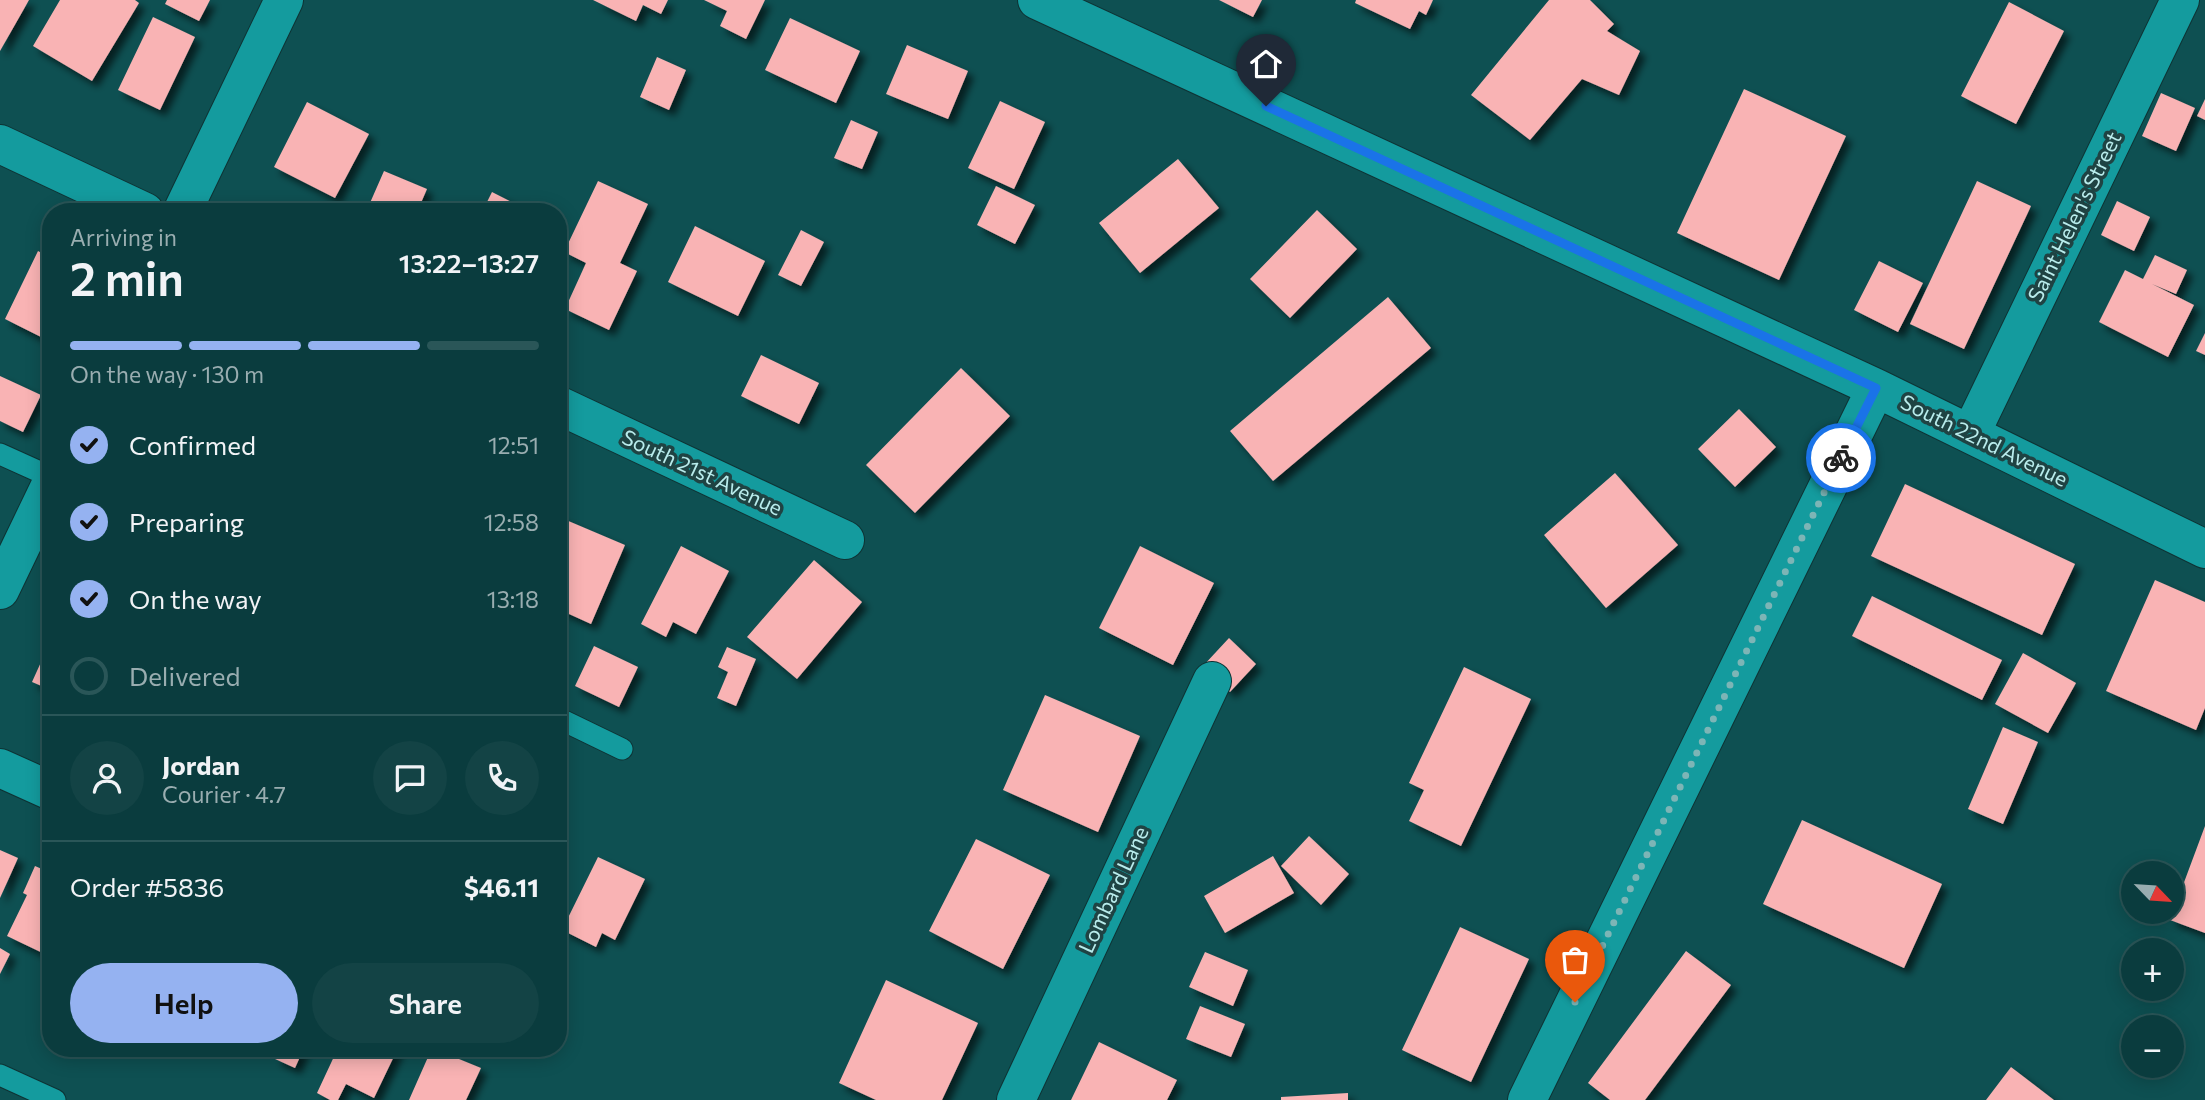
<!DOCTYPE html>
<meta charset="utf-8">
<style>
:root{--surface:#0a3c3e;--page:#134345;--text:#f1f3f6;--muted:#99adb0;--line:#2a5658;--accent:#95b2f1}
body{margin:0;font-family:Commissioner,sans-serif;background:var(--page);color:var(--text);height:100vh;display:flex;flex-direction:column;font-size:26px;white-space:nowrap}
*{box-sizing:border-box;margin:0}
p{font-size:23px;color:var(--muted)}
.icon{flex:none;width:38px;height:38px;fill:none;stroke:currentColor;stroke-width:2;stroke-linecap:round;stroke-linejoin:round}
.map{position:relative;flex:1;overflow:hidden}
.panel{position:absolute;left:42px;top:203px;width:525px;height:854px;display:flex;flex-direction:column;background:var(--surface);border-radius:28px;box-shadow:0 4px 18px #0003,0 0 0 2px var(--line)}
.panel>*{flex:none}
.needle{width:46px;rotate:115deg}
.fabs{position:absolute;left:2121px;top:861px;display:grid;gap:14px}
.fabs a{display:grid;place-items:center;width:63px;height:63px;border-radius:50%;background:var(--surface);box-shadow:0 4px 18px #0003,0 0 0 2px var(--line);font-size:35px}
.pin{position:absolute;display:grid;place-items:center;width:60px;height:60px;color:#fff;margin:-72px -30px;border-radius:50% 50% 50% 0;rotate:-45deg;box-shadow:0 0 7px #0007}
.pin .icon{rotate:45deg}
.courier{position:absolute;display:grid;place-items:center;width:70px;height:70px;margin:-35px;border:5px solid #1a73e8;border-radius:50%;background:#fff;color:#222;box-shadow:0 2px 9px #0007}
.head em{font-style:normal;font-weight:600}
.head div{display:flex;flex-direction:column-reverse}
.head{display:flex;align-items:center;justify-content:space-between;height:119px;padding:0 28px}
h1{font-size:46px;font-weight:600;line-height:52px}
.bar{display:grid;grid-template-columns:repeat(4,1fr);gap:10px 7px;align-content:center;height:84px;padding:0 28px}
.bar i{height:9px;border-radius:5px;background:var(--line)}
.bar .active{background:var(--accent)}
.bar p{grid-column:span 4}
.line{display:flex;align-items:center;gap:18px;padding:0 28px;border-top:2px solid var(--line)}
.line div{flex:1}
.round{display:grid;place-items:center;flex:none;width:74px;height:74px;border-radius:37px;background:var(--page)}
ol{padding:0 28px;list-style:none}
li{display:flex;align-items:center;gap:21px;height:77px}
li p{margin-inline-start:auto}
li .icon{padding:7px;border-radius:50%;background:var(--accent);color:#111;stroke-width:4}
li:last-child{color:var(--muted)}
li i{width:38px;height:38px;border:4px solid var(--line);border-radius:50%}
.button{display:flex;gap:14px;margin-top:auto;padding:14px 28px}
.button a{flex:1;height:80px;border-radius:42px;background:var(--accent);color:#111;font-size:28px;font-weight:600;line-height:80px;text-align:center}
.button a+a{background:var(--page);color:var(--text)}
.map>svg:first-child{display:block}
.building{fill:#f9b3b4;filter:url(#shadow)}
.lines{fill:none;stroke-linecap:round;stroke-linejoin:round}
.lane-casing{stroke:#0e3334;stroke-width:23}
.street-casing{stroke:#0e3334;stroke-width:40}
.lane{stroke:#149b9e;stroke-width:21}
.street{stroke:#149b9e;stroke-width:38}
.done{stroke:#7db5b6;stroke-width:7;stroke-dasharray:0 12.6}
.route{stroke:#1a73e8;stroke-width:9}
.labels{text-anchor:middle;stroke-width:7;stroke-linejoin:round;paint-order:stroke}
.street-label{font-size:21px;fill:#b9ecec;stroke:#1f4343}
</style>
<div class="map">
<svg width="2205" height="1100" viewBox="0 0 2205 1100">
<defs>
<filter id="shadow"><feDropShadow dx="6" dy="6" stdDeviation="3.5" flood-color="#0009"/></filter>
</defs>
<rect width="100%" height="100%" fill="#0e5052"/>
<path class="building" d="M0 0H29L0 51Z
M60 0H135L139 3 92 81 33 46Z
M167 0H210L199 21 165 4Z
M593 0H668L661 14 643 5 636 21Z
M704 0H765L746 39 720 26 727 11Z
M1219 0H1262L1253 17Z
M1356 0H1433L1426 15 1419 11 1410 29 1355 3Z
M1549 0H1590L1614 24 1607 31 1640 51 1619 95 1582 79 1530 140 1471 95Z
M2009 2 2064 31 2016 124 1961 96Z
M153 17 195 37 160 110 118 90Z
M790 18 860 51 836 103 765 70Z
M907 45 968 71 948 119 886 94Z
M657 57 686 70 669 110 640 97Z
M1744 89 1846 136 1779 280 1677 233Z
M2161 93 2195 108 2176 151 2142 136Z
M2205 99V120L2197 116Z
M1000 101 1045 122 1014 189 968 168Z
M307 102 369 134 335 198 274 167Z
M851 120 878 132 862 169 834 158Z
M1178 159 1219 208 1140 273 1099 223Z
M384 171 427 189 417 212H366Z
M598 181 648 204 620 263 637 271 609 330 565 309 586 263 564 252Z
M1977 181 2031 206 1964 349 1910 324Z
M996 186 1035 205 1015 244 977 225Z
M492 192 531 212H482Z
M2117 201 2150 217 2134 251 2101 235Z
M1317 210 1357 249 1290 318 1250 279Z
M695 226 765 261 738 316 668 282Z
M801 230 824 242 801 286 778 275Z
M38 251 51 258V342L5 319Z
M2155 255 2187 270 2176 294 2152 284 2194 305 2168 357 2099 322 2125 270 2143 279Z
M1879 261 1923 283 1898 332 1854 310Z
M1388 297 1431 348 1273 481 1230 431Z
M2205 333V355L2196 351Z
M761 355 819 383 799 424 741 396Z
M961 368 1010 416 915 513 866 465Z
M0 376 41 395 23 432 0 421Z
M1739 409 1776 447 1735 487 1698 449Z
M1615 473 1678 545 1606 608 1544 535Z
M1905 484 2075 564 2042 635 1871 556Z
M559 517 625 545 591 624 558 609Z
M681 546 729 571 696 634 673 622 666 637 641 624Z
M1140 546 1214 583 1173 665 1099 628Z
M814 560 862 602 797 679 747 637Z
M2155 580 2205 602V708L2196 730 2106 691Z
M1872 596 2002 660 1982 700 1852 636Z
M1229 638 1256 664 1230 692 1203 666Z
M51 640V690L32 682Z
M594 646 638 667 619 707 575 686Z
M727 647 756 659 736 706 717 698 728 672 718 667Z
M2023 653 2076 683 2048 733 1995 704Z
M1464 667 1531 699 1461 846 1409 821 1424 790 1409 783Z
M1045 695 1140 736 1098 832 1003 790Z
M2003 727 2038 742 2003 824 1968 809Z
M1802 820 1942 884 1904 968 1763 904Z
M2205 826V933L2170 920Z
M1309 836 1349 874 1321 905 1281 866Z
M976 839 1050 875 1003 969 929 931Z
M0 850 18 858 0 898Z
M1273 856 1294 893 1225 933 1204 896Z
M598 857 645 879 615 940 602 933 596 947 562 930Z
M35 866 51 873V957L7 936 27 895 23 893Z
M1460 927 1529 959 1471 1082 1402 1050Z
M0 948 10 954 0 974Z
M1686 951 1731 985 1645 1100H1610L1588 1083Z
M1205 952 1248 970 1233 1006 1189 987Z
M886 980 978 1023 942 1100H876L839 1083Z
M1200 1006 1245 1024 1231 1057 1186 1039Z
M1099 1042 1177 1080 1167 1100H1071Z
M280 1048H304L295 1068 275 1059Z
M338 1048H398L374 1098 346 1084 338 1100H330L317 1093Z
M432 1048 481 1068 466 1100H409Z
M2011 1067 2054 1100H1986Z
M1348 1093V1100H1281V1097Z"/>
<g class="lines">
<g class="lane-casing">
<path id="lane" d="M0 454 51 477
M558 718 622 749
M0 1075 55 1100"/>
</g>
<g class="street-casing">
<path id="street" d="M1037 0 1876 388 2205 549
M0 144 145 212
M182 212 284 0
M558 405 845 540
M1971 433 2180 0
M0 590 51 484
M0 768 51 791
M1016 1100 1212 681
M1527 1100 1876 388"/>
</g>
<use href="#lane" class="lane"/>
<use href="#street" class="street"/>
</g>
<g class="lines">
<path class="done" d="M1575 1002 1841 458"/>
<path class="route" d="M1266 106 1876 388 1841 458"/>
</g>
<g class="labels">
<g class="street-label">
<text transform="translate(2075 217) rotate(-64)" y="7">Saint Helen's Street</text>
<text transform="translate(1984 441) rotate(26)" y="7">South 22nd Avenue</text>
<text transform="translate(702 473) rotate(25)" y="7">South 21st Avenue</text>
<text transform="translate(1114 890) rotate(-65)" y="7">Lombard Lane</text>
</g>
</g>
</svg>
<div class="fabs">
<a><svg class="needle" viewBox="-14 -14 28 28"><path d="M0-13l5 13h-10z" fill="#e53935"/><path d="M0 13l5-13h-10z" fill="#99adb0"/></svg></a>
<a>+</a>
<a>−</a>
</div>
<div class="pin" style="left:1575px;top:1002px;background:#ea580c"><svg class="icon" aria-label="bag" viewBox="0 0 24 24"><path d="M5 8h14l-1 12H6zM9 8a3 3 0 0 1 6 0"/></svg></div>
<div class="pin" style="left:1266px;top:106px;background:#1f2937"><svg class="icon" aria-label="home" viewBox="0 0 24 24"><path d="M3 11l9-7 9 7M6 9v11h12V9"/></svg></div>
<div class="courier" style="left:1841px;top:458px"><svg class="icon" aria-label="bike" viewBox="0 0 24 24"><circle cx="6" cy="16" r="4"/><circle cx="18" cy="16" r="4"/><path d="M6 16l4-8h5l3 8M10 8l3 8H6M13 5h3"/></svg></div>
<section class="panel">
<div class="head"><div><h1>2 min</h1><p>Arriving in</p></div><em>13:22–13:27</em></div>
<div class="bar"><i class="active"></i><i class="active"></i><i class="active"></i><i></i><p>On the way · 130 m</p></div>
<ol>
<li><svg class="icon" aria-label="check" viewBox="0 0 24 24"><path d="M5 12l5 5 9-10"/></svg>Confirmed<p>12:51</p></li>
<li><svg class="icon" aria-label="check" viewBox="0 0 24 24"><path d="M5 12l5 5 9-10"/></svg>Preparing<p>12:58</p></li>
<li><svg class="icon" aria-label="check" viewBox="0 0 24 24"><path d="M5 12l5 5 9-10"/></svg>On the way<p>13:18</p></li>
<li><i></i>Delivered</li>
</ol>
<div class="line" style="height:126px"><a class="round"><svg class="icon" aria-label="person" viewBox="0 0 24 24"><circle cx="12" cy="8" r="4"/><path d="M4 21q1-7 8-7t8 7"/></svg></a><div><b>Jordan</b><p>Courier · 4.7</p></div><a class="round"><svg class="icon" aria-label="chat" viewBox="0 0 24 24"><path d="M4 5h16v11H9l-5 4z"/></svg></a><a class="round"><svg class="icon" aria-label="phone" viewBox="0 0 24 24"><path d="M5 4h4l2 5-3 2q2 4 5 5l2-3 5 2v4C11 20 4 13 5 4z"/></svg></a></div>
<div class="line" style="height:91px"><div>Order #5836</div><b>$46.11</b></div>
<div class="button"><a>Help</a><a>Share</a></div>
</section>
</div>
